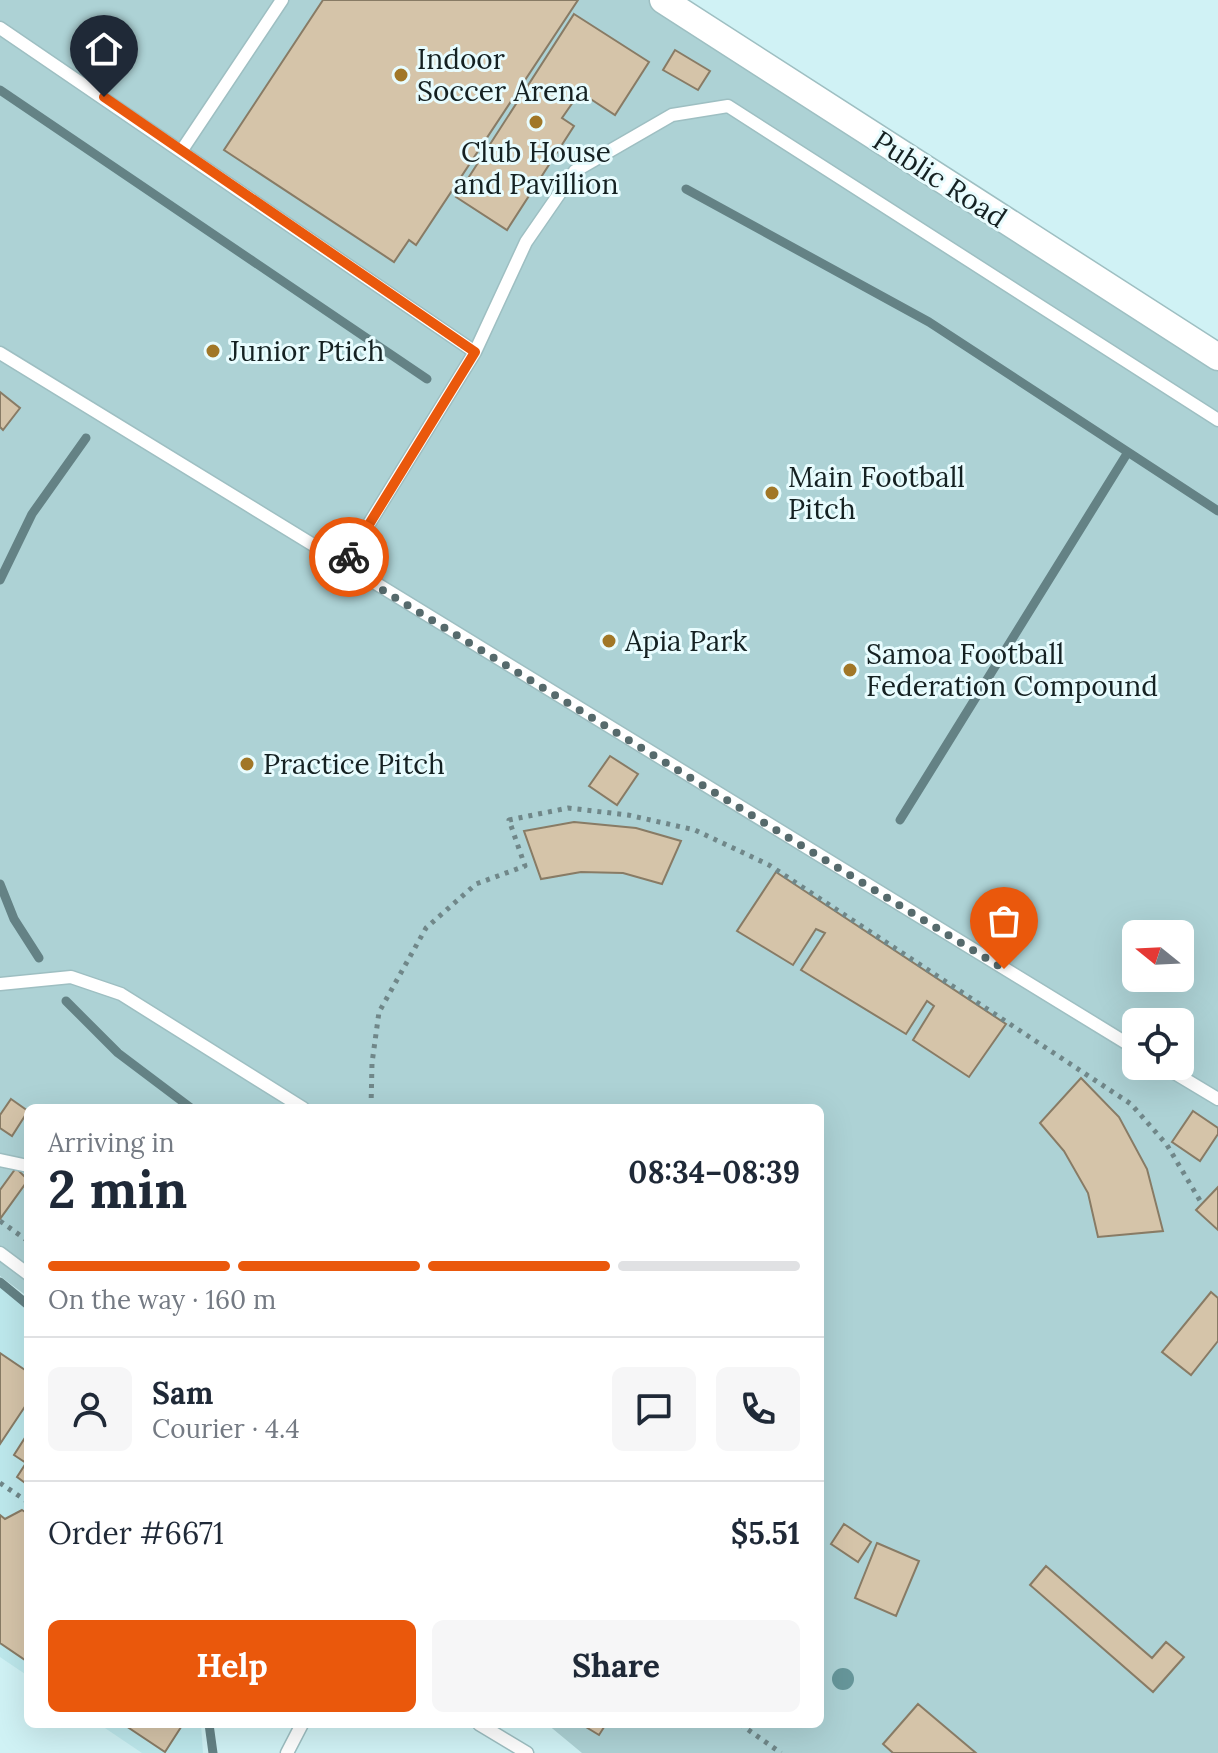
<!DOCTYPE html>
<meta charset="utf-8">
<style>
:root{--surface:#fff;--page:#f6f6f7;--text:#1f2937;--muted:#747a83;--line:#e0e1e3;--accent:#ea580c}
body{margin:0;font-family:Lora,serif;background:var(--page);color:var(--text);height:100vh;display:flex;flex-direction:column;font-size:30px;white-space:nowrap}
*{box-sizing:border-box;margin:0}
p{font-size:26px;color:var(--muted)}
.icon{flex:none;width:44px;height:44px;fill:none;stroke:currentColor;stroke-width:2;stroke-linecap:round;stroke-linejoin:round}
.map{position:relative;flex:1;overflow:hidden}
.details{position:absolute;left:24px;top:1104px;width:800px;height:624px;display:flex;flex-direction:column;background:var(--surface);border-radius:12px;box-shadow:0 8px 32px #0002}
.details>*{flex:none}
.needle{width:52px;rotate:288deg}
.tools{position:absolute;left:1122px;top:920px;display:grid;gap:16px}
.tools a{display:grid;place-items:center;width:72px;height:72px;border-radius:12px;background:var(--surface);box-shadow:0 8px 32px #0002;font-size:40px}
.pin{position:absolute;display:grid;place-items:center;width:68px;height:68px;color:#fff;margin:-82px -34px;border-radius:50% 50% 50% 0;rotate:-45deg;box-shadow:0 0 8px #0007}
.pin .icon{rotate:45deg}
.courier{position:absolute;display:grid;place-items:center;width:80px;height:80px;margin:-40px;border:6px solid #ea580c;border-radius:50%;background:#fff;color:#222;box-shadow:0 2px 10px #0007}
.overview em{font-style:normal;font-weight:800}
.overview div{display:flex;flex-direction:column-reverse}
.overview{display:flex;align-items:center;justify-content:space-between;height:136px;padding:0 24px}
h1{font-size:52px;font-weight:800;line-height:60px}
.bar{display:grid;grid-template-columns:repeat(4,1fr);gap:12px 8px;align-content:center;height:96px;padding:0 24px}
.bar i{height:10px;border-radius:6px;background:var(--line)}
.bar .selected{background:var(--accent)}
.bar p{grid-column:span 4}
.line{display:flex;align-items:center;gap:20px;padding:0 24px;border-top:2px solid var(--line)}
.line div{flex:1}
.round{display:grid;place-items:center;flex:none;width:84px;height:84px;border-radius:12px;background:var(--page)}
.primary-button{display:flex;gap:16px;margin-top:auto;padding:16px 24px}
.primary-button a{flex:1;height:92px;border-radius:12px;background:var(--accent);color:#fff;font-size:32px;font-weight:800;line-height:92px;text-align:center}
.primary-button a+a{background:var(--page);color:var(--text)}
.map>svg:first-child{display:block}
.built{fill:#bde8ec}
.green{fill:#add2d5;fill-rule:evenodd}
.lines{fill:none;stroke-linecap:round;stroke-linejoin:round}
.stream{stroke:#648285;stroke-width:9}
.building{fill:#d5c4a9;stroke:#887b65;stroke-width:2}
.service-casing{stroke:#9ebfc2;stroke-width:15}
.minor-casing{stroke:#9ebfc2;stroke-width:29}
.path{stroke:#708789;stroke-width:5;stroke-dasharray:4 6;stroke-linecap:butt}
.service{stroke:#fff;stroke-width:12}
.minor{stroke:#fff;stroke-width:26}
.tree{fill:#66969a}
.done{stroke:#566a6c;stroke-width:8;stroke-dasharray:0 14.4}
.route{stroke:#ea580c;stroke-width:10}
.poi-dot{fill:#a17727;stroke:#e8fcfe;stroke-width:3}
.labels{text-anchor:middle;stroke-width:6;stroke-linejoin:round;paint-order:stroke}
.poi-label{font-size:28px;fill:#152122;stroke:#e8fcfe;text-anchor:start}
.street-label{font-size:28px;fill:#152122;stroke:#e8fcfe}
</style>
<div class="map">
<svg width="1218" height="1753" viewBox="0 0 1218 1753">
<rect width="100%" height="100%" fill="#d0f2f5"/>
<path class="built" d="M0 1285 28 1304V1676L0 1657Z
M99 1724H201L203 1753H142Z"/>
<path class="green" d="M0 0H651L1218 348V1753H582L547 1724H820V1108H28V1297L0 1276ZM1136 934H1180V978H1136ZM1136 1022H1180V1066H1136Z"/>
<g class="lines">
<path class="stream" d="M0 90 427 379
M686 189 929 322 1218 511
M0 580 32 514 86 438
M900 820 1128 452
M0 884 14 919 39 958
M66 1001 118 1053 191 1108
M0 1282 28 1305
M209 1724 213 1753"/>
</g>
<path class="building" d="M323 0H578L416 245 409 240 394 262 224 150Z
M574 14 649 62 615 115 580 92 562 118 574 126 507 230 456 197Z
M675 50 710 71 698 90 663 70Z
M0 392 20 408 3 430 0 427Z
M610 756 638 774 617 805 589 786Z
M574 822 636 828 681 841 662 884 623 873 581 872 541 879 524 831Z
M776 872 1006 1024 969 1077 913 1040 934 1006 927 1001 906 1034 801 970 825 933 816 929 793 965 737 931Z
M1081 1078 1119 1117 1147 1169 1163 1231 1098 1237 1088 1193 1064 1151 1040 1123Z
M11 1099 28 1111 12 1136 0 1128V1115Z
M1193 1111 1218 1128V1134L1200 1161 1172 1142Z
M16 1168 28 1180 0 1219V1190Z
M1218 1187V1230L1196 1210Z
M1211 1292 1218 1298V1341L1191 1375 1162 1352Z
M0 1353 28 1372V1402L0 1444Z
M28 1433V1485L17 1477 26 1463 14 1455Z
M22 1510 28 1514V1662L0 1643V1515L5 1519Z
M844 1524 871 1542 858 1562 831 1544Z
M877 1543 919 1561 896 1616 855 1598Z
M1046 1566 1152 1658 1166 1642 1184 1657 1153 1692 1030 1585Z
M918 1704 976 1753H893L883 1744Z
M123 1724H183L165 1752Z
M581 1724H606L599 1735Z"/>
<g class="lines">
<g class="service-casing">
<path id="service" d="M0 28 475 352
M182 150 282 0
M0 353 1136 1049
M343 566 475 352 526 242 575 171 672 115 728 106 1218 420
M0 984 71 977 121 994 303 1108
M1163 1066 1218 1099
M0 1160 28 1166
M0 1253 28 1274
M479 1724 527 1753
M287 1753 302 1724"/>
</g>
<g class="minor-casing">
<path id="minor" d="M663 0 1218 357"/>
</g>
<path class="path" d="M371 1108 372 1063 379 1012 426 928 476 884 525 866 509 820 568 808 628 815 695 830 769 865 1131 1104 1167 1145 1202 1204
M0 1221 28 1241
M0 1483 28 1502
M740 1724 781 1753"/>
<use href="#service" class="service"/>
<use href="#minor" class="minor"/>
</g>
<circle class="tree" cx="843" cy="1679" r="11"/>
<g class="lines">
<path class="done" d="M349 557 343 566 1004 969"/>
<path class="route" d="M104 97 475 352 349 557"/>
</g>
<g class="poi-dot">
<circle cx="401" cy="75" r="8"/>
<circle cx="536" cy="122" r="8"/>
<circle cx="213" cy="351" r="8"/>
<circle cx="772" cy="493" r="8"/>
<circle cx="609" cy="641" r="8"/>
<circle cx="850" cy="670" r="8"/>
<circle cx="247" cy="764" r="8"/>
</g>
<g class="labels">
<g class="poi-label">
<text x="417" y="69">Indoor<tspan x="417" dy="32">Soccer Arena</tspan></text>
<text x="536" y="162" text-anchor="middle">Club House<tspan x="536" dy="32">and Pavillion</tspan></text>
<text x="229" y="361">Junior Ptich</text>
<text x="788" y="487">Main Football<tspan x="788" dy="32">Pitch</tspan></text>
<text x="625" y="651">Apia Park</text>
<text x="866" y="664">Samoa Football<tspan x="866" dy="32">Federation Compound</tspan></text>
<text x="263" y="774">Practice Pitch</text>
</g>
<g class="street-label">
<text transform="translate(940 179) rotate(33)" y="10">Public Road</text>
</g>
</g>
</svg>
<div class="tools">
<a><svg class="needle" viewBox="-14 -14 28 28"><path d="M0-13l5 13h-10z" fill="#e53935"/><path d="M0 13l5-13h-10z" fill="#747a83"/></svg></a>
<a><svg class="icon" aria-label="locate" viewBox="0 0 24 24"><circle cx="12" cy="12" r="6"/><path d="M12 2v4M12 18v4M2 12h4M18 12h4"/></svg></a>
</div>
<div class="pin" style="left:1004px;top:969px;background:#ea580c"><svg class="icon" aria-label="bag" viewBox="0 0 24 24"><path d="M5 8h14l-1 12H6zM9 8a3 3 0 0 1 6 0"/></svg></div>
<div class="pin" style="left:104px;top:97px;background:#1f2937"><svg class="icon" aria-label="home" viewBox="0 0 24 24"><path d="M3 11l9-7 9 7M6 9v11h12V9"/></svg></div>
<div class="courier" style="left:349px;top:557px"><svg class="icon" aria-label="bike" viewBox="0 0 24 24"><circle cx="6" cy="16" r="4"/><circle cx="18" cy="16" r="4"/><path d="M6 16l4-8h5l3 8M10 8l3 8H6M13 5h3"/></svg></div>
<section class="details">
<div class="overview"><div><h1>2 min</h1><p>Arriving in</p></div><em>08:34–08:39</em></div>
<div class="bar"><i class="selected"></i><i class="selected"></i><i class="selected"></i><i></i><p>On the way · 160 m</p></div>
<div class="line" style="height:144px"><a class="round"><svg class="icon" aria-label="person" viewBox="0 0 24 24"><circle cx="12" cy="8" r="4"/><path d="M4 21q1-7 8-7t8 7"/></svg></a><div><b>Sam</b><p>Courier · 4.4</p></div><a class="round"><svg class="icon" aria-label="chat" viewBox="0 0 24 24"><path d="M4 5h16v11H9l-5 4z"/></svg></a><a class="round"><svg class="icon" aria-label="phone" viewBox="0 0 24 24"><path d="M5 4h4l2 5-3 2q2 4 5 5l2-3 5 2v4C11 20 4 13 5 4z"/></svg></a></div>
<div class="line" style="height:104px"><div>Order #6671</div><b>$5.51</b></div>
<div class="primary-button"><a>Help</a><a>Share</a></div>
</section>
</div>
